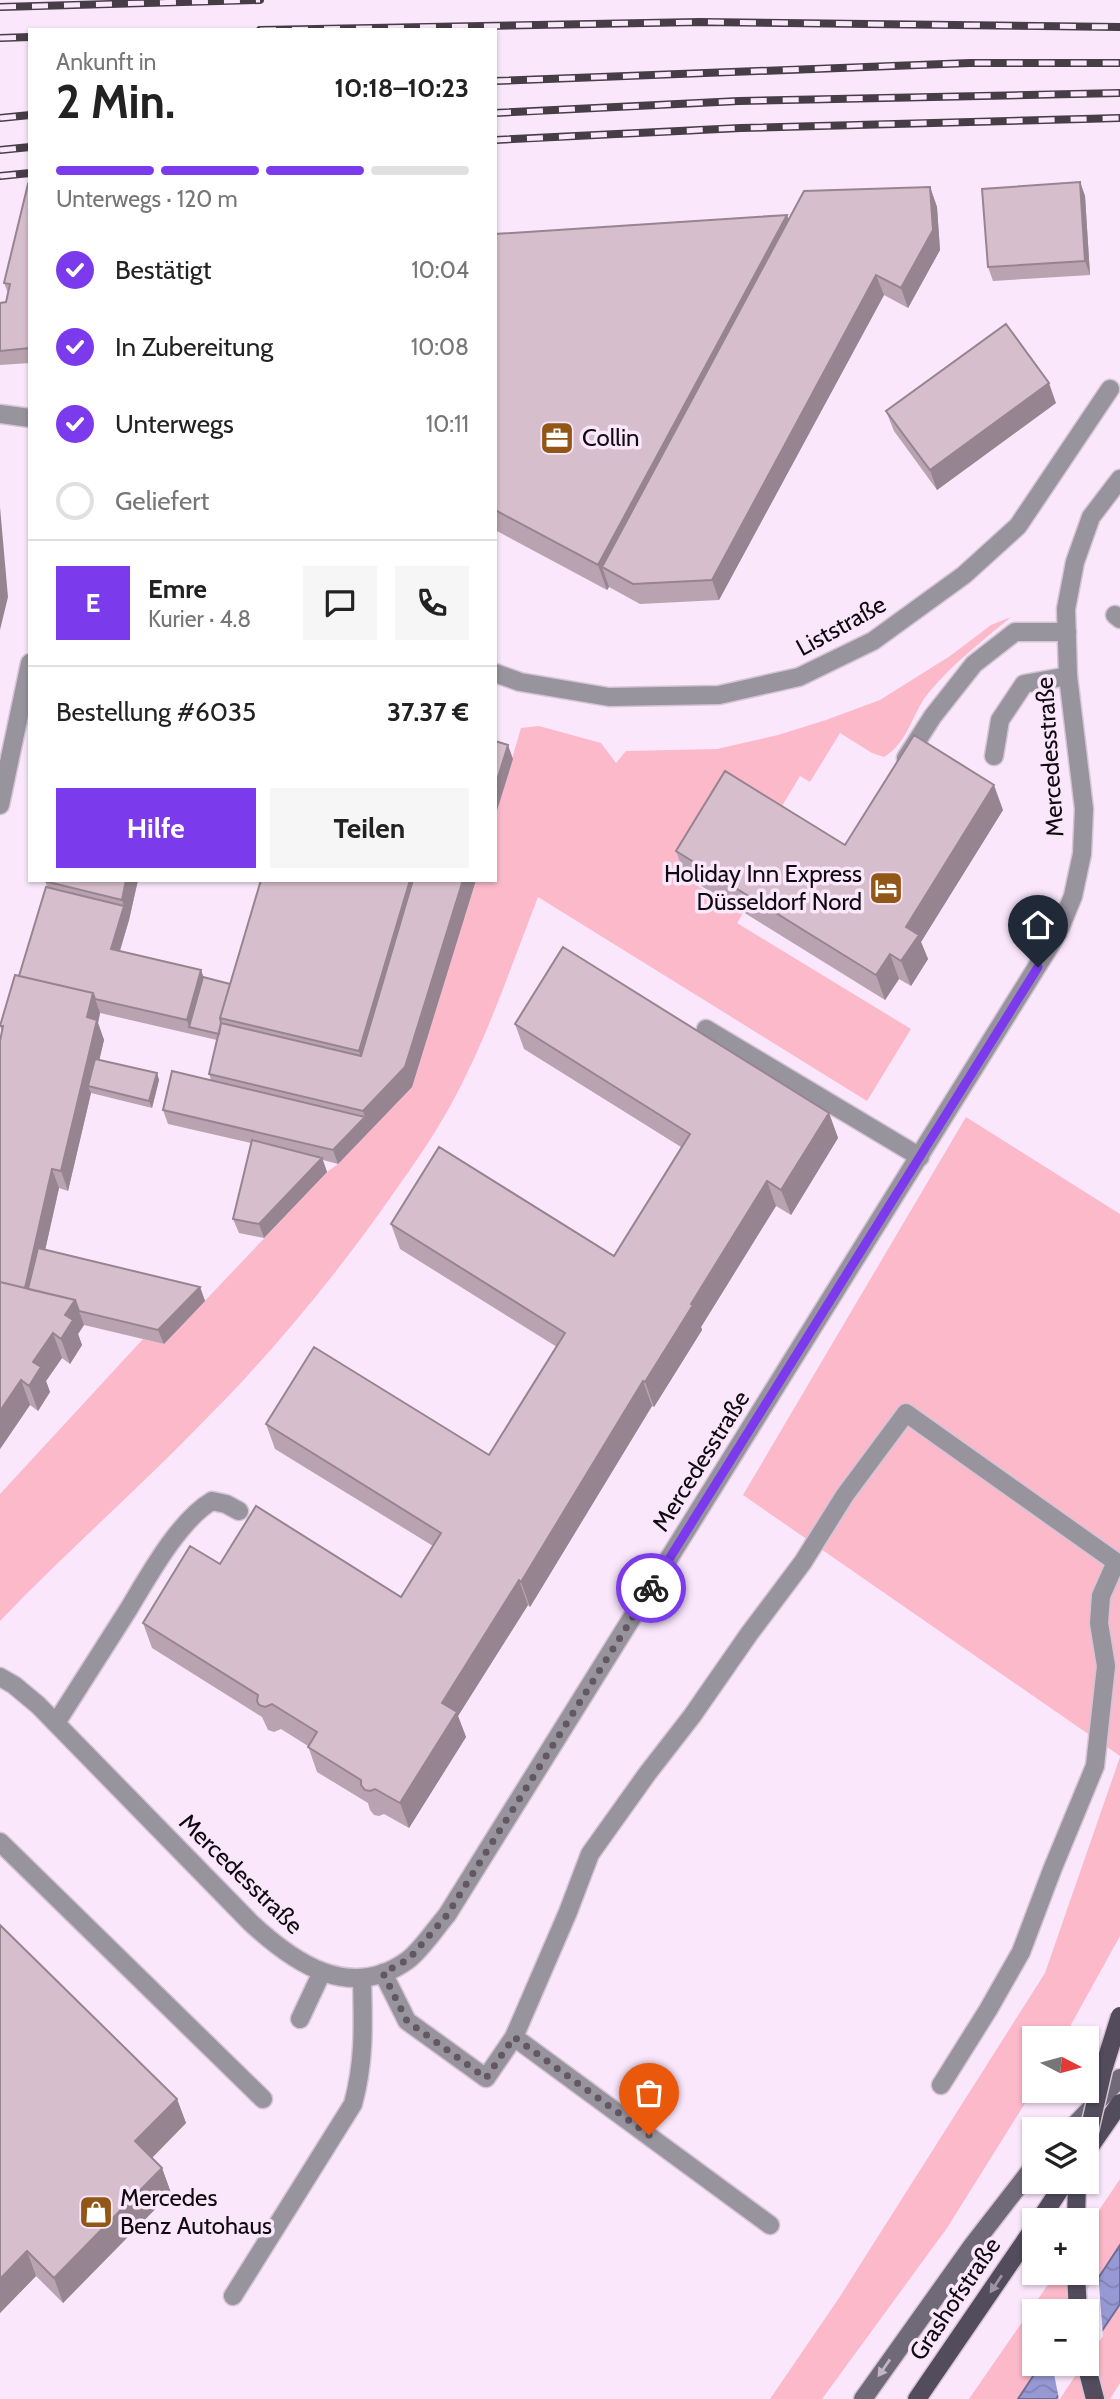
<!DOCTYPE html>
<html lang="de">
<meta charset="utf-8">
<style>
:root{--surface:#fff;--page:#f6f6f6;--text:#222;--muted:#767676;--line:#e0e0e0;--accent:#7c3aed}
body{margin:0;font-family:Cabin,sans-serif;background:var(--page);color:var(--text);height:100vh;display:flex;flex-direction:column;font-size:26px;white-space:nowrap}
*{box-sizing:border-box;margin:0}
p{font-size:23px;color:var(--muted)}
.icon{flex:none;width:38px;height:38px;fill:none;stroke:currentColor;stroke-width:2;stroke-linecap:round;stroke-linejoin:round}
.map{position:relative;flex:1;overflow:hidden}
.panel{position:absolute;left:28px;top:28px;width:469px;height:854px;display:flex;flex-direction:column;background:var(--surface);border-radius:0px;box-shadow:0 2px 5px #0004}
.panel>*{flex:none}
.needle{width:46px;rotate:96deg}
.buttons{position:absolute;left:1022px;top:2026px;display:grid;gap:14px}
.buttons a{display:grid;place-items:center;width:77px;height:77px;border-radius:0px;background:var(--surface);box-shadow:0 2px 5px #0004;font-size:35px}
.pin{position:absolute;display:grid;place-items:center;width:60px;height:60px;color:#fff;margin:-72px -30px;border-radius:50% 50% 50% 0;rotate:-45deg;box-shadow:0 0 7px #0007}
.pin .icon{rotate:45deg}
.courier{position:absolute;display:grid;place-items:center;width:70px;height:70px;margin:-35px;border:5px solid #7c3aed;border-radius:50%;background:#fff;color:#222;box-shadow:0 2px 9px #0007}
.headline em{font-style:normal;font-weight:700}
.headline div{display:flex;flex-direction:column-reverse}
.headline{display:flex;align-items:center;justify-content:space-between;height:119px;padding:0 28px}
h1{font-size:46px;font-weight:700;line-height:52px}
.bar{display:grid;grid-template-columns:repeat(4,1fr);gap:10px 7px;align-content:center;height:84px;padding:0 28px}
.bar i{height:9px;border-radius:5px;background:var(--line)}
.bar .active{background:var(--accent)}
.bar p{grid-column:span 4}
.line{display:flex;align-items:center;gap:18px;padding:0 28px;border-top:2px solid var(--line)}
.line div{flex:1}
.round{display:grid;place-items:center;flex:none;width:74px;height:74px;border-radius:0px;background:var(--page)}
ol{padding:0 28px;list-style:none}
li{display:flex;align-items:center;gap:21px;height:77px}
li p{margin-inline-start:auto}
li .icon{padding:7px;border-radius:50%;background:var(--accent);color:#fff;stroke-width:4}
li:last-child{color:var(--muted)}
li i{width:38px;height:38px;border:4px solid var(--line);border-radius:50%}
.action{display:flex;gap:14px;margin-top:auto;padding:14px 28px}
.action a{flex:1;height:80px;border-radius:0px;background:var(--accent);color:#fff;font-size:28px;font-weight:700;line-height:80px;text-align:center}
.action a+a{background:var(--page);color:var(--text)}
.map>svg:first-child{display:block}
.green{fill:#fbb9c9;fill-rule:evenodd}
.water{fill:url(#water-waves);stroke:#6e6e99;stroke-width:2}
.pier{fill:#fae7fc}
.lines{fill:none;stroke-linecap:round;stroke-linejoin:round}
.service-casing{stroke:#d5c4d6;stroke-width:21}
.minor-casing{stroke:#d5c4d6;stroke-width:21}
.secondary-casing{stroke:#d5c4d6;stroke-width:21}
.primary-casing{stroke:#d5c4d6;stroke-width:21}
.service{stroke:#98949e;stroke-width:18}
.minor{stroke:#98949e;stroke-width:18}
.secondary{stroke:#6f6978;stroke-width:18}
.primary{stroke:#524c5d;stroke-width:18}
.rail-casing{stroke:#463d46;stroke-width:8}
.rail{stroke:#fae7fc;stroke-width:5;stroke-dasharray:16;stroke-linecap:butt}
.primary-bridge-casing{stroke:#d5c4d6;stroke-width:21;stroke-linecap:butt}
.primary-bridge{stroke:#524c5d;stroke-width:18}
.wall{fill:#b9a3b0}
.shaded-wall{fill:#968590}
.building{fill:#d7becd;stroke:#968590;stroke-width:2}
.oneway{fill:#9e92a5}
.oneway2{fill:#c2b5c7}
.done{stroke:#625763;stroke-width:7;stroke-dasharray:0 12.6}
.route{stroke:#7c3aed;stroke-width:9}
.labels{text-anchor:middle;stroke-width:7;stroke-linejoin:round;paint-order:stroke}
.poi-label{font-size:24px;fill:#100a10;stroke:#fae7fc;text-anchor:start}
.street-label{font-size:24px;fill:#100a10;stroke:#fae7fc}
</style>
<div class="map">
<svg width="1120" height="2399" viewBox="0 0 1120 2399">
<defs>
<pattern id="water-waves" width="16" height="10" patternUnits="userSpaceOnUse" patternTransform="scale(1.75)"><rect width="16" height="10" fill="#9799d4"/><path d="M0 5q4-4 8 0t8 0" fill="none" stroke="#8182b5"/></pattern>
</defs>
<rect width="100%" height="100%" fill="#fae7fc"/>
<path class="green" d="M1011 617C983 640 954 663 930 691 912 712 909 742 884 757L872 753 840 733 810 782 800 776 773 821 737 799 688 880 743 913 737 923 911 1029 867 1101 538 897C510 969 486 1042 448 1110 431 1140 412 1167 393 1194 335 1277 271 1354 200 1425 135 1492 64 1554 0 1621V1494L143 1339 164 1344 327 1172 338 1164 412 1087 476 880H495V817L521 728 539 726 601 743 616 763 626 751 717 749 778 735 826 720 880 700 950 656 991 625Z
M966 1117 1120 1214V1756L743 1495Z
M1120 1757V1936L1063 2039H1034V2089L947 2228 822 2399H770L839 2298 1045 1973Z
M1120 2179V2383L1110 2399H969L1056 2273H1087V2228ZM1034 2312H1087V2364H1034Z"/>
<path class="water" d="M1120 2245V2304L1087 2353V2312H1076Z
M1041 2364H1079L1056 2399H1018Z"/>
<path class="pier" d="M1098 2272 1103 2336 1087 2357V2312H1073Z
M1052 2364H1083L1060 2399H1059Z"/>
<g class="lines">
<g class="service-casing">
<path id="service" d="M1115 615 1120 619
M994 756 1000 720 1024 684 1068 676
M906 758 933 716 974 664 1015 632H1067
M706 1029 920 1157
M56 1723C80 1685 104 1648 128 1610 148 1577 179 1520 212 1501L226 1504 239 1511
M0 1842 263 2099
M383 1973 407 2021 486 2078 514 2037 770 2225
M300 2019 322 1972
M514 2037 568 1912 590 1854 647 1774 692 1716 749 1634 803 1562 845 1495 906 1413 1116 1562 1101 1596 1099 1623 1106 1666 1095 1766 1052 1870 1021 1952 988 2010 941 2085
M233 2296 353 2104C365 2060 363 2023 362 1978"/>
</g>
<g class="minor-casing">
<path id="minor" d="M0 414 30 418
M495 673 520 682 609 697 719 695 799 677 873 641 964 575 1018 526 1110 389
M0 805 30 663
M0 1677 14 1685 38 1705 251 1923C294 1963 350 2002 408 1960 422 1949 435 1929 447 1915L1058 933 1073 896 1082 854 1084 809 1068 676 1066 609 1075 562 1091 517 1120 479"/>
</g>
<g class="secondary-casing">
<path id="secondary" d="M1070 2130 1120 2078
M863 2399 972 2246 1034 2166"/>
</g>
<g class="primary-casing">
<path id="primary" d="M1087 2151 1120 2103
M1039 2221 1065 2182
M1076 2221 1077 2182
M1076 2273 1078 2312
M1086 2364 1095 2399
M917 2399 1034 2228"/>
</g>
<use href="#service" class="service"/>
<use href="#minor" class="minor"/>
<use href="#secondary" class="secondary"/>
<use href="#primary" class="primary"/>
<g class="rail-casing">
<path id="rail" d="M0 7 260 0
M260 30 700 22 1120 27
M0 38 30 37
M495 81 970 63H1120
M495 113 739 101 1120 93
M0 118 30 115
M495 140 741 128 1120 118
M0 150 30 147
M0 176 30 173"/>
</g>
<use href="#rail" class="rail"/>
<g class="primary-bridge-casing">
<path id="primary-bridge" d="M1087 2140 1103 2070 1120 2016"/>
</g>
<use href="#primary-bridge" class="primary-bridge"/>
</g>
<path class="wall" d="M1080 182 1085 196 1090 275 993 281 988 267Z
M30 185V363L0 365V303L6 302 8 293 4 283Z
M930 187 937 207 940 250 908 308 884 295 719 600 640 604 609 587 607 590 495 530V234L787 215 789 220Z
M1056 403 937 490 894 431 886 411Z
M1003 810 921 942 928 959 911 986 899 979 885 1000 685 876 676 851 845 845Z
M45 880H138L129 920 120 951 201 970 203 977 230 984 261 880H476L412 1087 338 1164 323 1160 327 1172 264 1238 239 1233 233 1219 251 1143 168 1124 163 1110 211 1080 209 1074 217 1040 100 1013 98 1023 104 1040 99 1060 157 1073 159 1080 152 1108 91 1093 68 1191 59 1188 45 1250 200 1287 205 1301 164 1344 84 1325 78 1334 82 1345 70 1364 62 1358 46 1381 50 1392 38 1411 30 1405 0 1449V1041L2 1032 0 1026 19 976 47 887Z
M515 1024 829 1113 838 1138 791 1215 776 1206 701 1327 702 1330 654 1407 652 1406 530 1607 528 1605 458 1716 466 1737 409 1828 384 1814 379 1816 374 1815 370 1810 368 1803 317 1772 308 1746 281 1729 274 1732 268 1730 262 1717 152 1648 143 1623 220 1564 401 1597 433 1546 275 1449 266 1424 489 1455 557 1347 400 1249 391 1224 614 1256 681 1147 524 1049Z
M0 1925 177 2099 186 2123 152 2158 162 2168 171 2193 63 2303 36 2276 0 2313Z"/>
<path class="shaded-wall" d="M1080 182 1085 196 1090 275 1085 261Z
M930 187 937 207 940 250 908 308 901 288Z
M787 215 796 240 602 567 609 587 607 590 598 565Z
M876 275 884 295 719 600 712 580Z
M1049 383 1056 403 937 490 930 470Z
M0 507 8 597 0 630Z
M508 745 513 759 495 817V787Z
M994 785 1003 810 921 942 928 959 911 986 901 961 906 927Z
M126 880H138L129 920 122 900Z
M410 880H427L368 1076 359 1051Z
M463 880H476L412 1087 338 1164 333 1150 365 1117 363 1111Z
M124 906 129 920 116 963 111 949Z
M890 954 899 979 885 1000 876 975Z
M201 970 206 984 189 1027 187 1020Z
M93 993 100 1013 98 1023 104 1040 93 1087 88 1086 91 1093 68 1191 61 1171 87 1017Z
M157 1073 159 1080 152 1108 149 1101Z
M829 1113 838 1138 791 1215 781 1190Z
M322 1158 327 1172 264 1238 259 1224Z
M52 1169 59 1188 34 1300 24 1292Z
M767 1181 776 1206 701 1327 702 1330 654 1407 645 1382 691 1304Z
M200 1287 205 1301 164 1344 158 1330Z
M75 1300 84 1325 78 1334 82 1345 70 1364 61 1339 65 1315Z
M53 1333 62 1358 46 1381 50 1392 38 1411 29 1386 33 1362Z
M21 1380 30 1405 0 1449V1411Z
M643 1381 652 1406 530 1607 521 1582Z
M519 1580 528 1605 458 1716 466 1737 409 1828 400 1803 442 1703Z
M177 2099 186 2123 144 2166 135 2141Z
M162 2168 171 2193 63 2303 54 2278Z
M27 2251 36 2276 0 2313V2279Z"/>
<path class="building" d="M1080 182 1085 261 988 267 982 189Z
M28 184 30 185V348L0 351V303L6 302 10 284 4 283Z
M930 187 933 230 901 288 876 275 712 580 633 584 602 567 804 191Z
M787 215 598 565 495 510V234Z
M1006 324 1049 383 930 470 886 411Z
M914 735 994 785 906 927 919 935 901 961 890 954 876 975 676 851 725 771 845 845Z
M495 741 508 745 495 787Z
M45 880H126L122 900 44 881Z
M261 880H410L359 1051 220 1018Z
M413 880H463L405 1067 363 1111 209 1074 221 1023 361 1056Z
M46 887 124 906 111 949 201 970 187 1020 95 999 93 993 19 976Z
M563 947 829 1113 781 1190 767 1181 691 1304 693 1305 645 1382 643 1381 521 1582 519 1580 442 1703 457 1712 400 1803 375 1789 370 1791 365 1790 361 1785V1780L308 1747 317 1732 272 1704 265 1707 259 1705 257 1701 258 1695 143 1623 190 1546 220 1564 256 1506 401 1597 441 1533 266 1424 314 1347 489 1455 565 1333 391 1224 439 1147 614 1256 690 1134 515 1024Z
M15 975 93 993 87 1017 97 1020 61 1171 52 1169 25 1288 0 1282V1041L3 1026H0Z
M203 977 230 984 220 1018 221 1023 219 1034 189 1027Z
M95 1059 157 1073 149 1101 88 1086Z
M172 1071 365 1117 333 1150 163 1110Z
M252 1140 322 1158 259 1224 233 1219Z
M38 1248 200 1287 158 1330 79 1311 75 1300 28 1289Z
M0 1282 75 1300 65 1315 73 1320 61 1339 53 1333 33 1362 41 1367 29 1386 21 1380 0 1411Z
M0 1925 177 2099 135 2141 162 2168 54 2278 27 2251 0 2279Z"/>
<defs><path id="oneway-solid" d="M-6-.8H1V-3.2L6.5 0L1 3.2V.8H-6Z" transform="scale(1.75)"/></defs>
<use class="oneway" href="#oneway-solid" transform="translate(996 2284) rotate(124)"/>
<use class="oneway2" href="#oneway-solid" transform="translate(884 2368) rotate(125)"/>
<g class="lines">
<path class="done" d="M649 2135 514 2037 486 2078 407 2021 383 1973 409 1959 447 1915 651 1588"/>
<path class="route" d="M651 1588 1038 967"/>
</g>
<defs>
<g id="office-square" transform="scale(1.75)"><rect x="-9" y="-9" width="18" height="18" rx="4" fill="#925616" stroke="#fae7fc"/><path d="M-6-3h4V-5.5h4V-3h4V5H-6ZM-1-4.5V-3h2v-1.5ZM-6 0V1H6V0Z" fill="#fff"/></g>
<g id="hotel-square" transform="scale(1.75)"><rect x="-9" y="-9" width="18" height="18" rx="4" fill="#925616" stroke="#fae7fc"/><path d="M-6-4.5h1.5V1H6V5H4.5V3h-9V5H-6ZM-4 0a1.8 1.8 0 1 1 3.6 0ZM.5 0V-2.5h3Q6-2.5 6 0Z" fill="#fff"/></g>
<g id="shop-square" transform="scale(1.75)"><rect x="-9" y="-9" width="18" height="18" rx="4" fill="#925616" stroke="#fae7fc"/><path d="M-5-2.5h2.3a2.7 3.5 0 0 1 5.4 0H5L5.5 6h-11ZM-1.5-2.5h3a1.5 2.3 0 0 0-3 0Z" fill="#fff"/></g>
</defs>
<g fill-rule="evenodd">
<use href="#office-square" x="557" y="438"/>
<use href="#hotel-square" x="886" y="888"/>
<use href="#shop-square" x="96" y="2212"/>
</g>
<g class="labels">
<g class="poi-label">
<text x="582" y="446">Collin</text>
<text x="862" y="882" text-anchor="end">Holiday Inn Express<tspan x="862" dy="28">Düsseldorf Nord</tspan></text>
<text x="120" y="2206">Mercedes<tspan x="120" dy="28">Benz Autohaus</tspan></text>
</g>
<g class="street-label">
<text transform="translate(841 626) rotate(-29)" y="8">Liststraße</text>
<text transform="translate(1050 757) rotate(-94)" y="8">Mercedesstraße</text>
<text transform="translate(701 1461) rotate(-58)" y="8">Mercedesstraße</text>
<text transform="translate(241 1874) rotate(44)" y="8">Mercedesstraße</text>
<text transform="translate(955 2299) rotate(-56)" y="8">Grashofstraße</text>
</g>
</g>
</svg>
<div class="buttons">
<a><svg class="needle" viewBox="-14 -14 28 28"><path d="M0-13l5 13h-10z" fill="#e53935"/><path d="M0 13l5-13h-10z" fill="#767676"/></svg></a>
<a><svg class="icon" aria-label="layers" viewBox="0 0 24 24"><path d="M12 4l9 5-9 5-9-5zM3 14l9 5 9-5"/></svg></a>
<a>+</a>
<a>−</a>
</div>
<div class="pin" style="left:649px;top:2135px;background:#ea580c"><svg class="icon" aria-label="bag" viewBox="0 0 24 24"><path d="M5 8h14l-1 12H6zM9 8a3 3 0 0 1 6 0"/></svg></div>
<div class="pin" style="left:1038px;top:967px;background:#1f2937"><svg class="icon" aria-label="home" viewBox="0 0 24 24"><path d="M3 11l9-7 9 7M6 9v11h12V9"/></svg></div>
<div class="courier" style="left:651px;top:1588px"><svg class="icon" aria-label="bike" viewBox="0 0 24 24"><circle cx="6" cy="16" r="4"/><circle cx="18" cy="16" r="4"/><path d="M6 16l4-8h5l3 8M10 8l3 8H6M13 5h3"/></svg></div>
<section class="panel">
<div class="headline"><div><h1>2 Min.</h1><p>Ankunft in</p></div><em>10:18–10:23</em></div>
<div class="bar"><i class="active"></i><i class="active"></i><i class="active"></i><i></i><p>Unterwegs · 120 m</p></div>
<ol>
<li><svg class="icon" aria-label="check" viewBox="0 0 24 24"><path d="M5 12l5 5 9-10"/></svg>Bestätigt<p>10:04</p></li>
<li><svg class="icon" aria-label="check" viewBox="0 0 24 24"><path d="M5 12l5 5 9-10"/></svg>In Zubereitung<p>10:08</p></li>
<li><svg class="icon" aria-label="check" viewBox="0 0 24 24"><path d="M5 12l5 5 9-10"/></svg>Unterwegs<p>10:11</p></li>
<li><i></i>Geliefert</li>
</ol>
<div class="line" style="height:126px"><b class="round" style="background:var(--accent);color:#fff">E</b><div><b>Emre</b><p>Kurier · 4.8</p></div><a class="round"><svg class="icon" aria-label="chat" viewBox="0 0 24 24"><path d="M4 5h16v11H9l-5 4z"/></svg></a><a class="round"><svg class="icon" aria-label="phone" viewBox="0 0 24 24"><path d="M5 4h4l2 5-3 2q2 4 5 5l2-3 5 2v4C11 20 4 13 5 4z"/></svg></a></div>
<div class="line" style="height:91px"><div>Bestellung #6035</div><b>37.37 €</b></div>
<div class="action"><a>Hilfe</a><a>Teilen</a></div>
</section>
</div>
